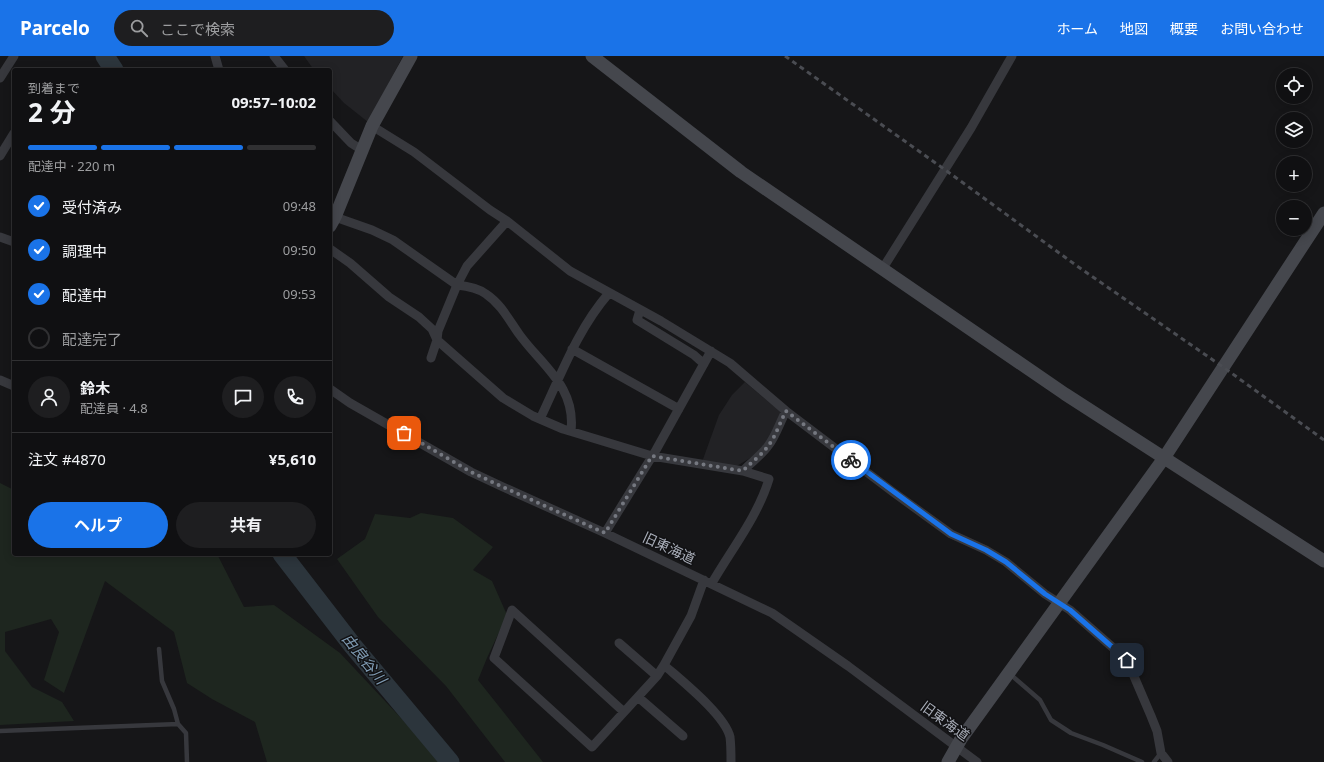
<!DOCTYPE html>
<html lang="ja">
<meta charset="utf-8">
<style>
:root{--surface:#101012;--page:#1e1e20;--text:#f1f3f6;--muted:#9c9d9f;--line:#303032;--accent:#1a73e8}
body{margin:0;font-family:"Noto Sans","Noto Sans JP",sans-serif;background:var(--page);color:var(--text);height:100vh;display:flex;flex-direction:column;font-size:15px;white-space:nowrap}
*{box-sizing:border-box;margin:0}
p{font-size:13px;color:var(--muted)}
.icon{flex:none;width:22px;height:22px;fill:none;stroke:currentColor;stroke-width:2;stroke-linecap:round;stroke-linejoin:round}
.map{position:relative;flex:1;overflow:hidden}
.side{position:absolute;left:12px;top:12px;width:320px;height:488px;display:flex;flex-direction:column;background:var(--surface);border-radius:4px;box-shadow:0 2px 10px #0003,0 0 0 1px var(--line)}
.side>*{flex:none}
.buttons{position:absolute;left:1276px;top:12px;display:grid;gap:8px}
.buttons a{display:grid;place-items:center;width:36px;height:36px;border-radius:50%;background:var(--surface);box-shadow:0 2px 10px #0003,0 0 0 1px var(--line);font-size:20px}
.pin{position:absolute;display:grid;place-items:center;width:34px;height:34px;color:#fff;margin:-17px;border-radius:8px;box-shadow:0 2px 6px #0006}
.courier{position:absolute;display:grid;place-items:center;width:40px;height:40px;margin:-20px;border:3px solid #1a73e8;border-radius:50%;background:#fff;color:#222;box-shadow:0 1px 5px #0007}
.overview em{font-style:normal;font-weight:700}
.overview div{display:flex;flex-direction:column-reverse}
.overview{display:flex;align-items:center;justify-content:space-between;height:68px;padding:0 16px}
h1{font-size:26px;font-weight:700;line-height:30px}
.bar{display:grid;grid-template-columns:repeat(4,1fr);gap:6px 4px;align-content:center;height:48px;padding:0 16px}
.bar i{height:5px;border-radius:3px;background:var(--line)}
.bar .selected{background:var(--accent)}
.bar p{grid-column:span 4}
.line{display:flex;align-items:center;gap:10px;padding:0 16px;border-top:1px solid var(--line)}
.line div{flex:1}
.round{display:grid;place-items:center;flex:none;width:42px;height:42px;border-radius:21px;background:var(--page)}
ol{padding:0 16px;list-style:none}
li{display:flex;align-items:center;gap:12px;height:44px}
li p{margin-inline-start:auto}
li .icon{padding:4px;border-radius:50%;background:var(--accent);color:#fff;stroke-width:4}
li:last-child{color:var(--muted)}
li i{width:22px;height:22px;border:2px solid var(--line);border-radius:50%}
.action{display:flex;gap:8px;margin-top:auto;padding:8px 16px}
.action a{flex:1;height:46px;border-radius:24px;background:var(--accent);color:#fff;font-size:16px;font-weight:700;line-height:46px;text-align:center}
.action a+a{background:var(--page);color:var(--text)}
header{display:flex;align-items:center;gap:24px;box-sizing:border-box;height:56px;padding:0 20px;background:var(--accent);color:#fff}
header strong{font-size:19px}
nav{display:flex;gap:22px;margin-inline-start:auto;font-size:14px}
.search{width:280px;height:36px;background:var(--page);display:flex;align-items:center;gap:10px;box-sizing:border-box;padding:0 14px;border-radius:22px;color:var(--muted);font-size:15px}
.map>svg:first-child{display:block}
.built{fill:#222225}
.green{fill:#1e261f}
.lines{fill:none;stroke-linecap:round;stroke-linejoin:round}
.river{stroke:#2c353c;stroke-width:19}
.lane{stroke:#37383d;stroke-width:4.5}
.street{stroke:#37383d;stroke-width:9}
.secondary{stroke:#45474d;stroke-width:13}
.rail{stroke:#4a4c52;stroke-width:3;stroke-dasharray:5 4;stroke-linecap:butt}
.done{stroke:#757880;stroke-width:4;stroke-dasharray:0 7.2}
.route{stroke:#1a73e8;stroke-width:5}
.labels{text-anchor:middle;stroke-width:3;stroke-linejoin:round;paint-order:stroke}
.street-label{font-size:14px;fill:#a8adb8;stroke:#111113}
.water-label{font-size:15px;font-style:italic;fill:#7f9bb3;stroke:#111113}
</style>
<header>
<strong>Parcelo</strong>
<div class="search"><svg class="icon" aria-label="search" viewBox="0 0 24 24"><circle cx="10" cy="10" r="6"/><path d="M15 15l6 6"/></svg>ここで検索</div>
<nav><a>ホーム</a><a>地図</a><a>概要</a><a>お問い合わせ</a></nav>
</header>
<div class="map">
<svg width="1324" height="706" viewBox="0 0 1324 706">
<rect width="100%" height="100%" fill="#161618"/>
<path class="built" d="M304 0H403L368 66 344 47 330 32V14H314Z
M745 326 782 357 766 390 757 398 735 411 702 406 719 359 732 339Z"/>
<path class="green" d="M0 427 14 434V498H217L244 551 274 549 340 597 429 692 439 706H267L255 666 212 643 187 627 174 576 105 525 64 637 44 624 59 576 51 563 5 576V595L32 631 62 646 74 665 0 669Z
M421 457 453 462 493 491 473 514 492 525 507 559 487 602 478 624 543 706H505L446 630 378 561 337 503 365 483 375 458 410 462Z"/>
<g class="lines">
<path class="river" d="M105 0 114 14
M282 498 353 590 450 706"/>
<path class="lane" d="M159 593 162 625 174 653 178 668 186 677 187 706
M1010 618 1040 644 1051 664 1071 677 1103 689 1142 706
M0 675 178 668
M1154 706 1161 697"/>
<path class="street" d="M215 0 219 14
M274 0 285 14
M0 22 14 0
M330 65 351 87 362 94
M372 70 414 96 490 154 507 165 570 215 661 265 730 307 786 355 893 436 951 478 986 494 1006 506 1045 538 1070 554 1127 604 1151 660 1157 675 1161 697 1168 706
M0 100 14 77
M335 161 372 174 393 184 457 229 467 210 507 165
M0 181 14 186
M330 193 350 207 389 241 419 261 432 273 437 284 503 342 533 360 563 373 652 400 743 415
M883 212 971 72 1012 0
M640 254 637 264 694 299 704 308
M572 293 679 353
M431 302 437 284 438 275 457 229C467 230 478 232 486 238 501 248 509 264 519 278 542 310 576 330 571 375
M0 324 14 330
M330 333 350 347 471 416 503 431 605 477 772 557 848 610 977 706
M540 363C561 319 577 274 609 237
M605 477 656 394 711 295
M712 527C731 494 758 460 769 423L743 415C751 406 761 400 768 390 776 380 780 366 786 355
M619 587 657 620
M664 609C682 625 725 659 730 681 731 689 731 698 731 706
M638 641 683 680
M624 656 512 554 494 602 592 691 657 620 664 609 691 560 704 524"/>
<path class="secondary" d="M592 0 741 116 1065 338 1324 505
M330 170 335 161 372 70 411 0
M948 706 961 683 1164 402 1324 157"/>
<path class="rail" d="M785 0 944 113 1077 210 1223 311 1324 384"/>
</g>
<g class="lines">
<path class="done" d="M404 377 471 416 503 431 605 477 652 400 743 415C751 406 761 400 768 390 776 380 780 366 786 355L851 404"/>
<path class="route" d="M851 404 951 478 986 494 1006 506 1045 538 1070 554 1127 604"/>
</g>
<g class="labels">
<g class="street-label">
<text transform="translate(669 492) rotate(25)" y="5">旧東海道</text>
<text transform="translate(945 665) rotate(36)" y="5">旧東海道</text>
</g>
<g class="water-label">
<text transform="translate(364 603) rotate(51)" y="5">由良谷川</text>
</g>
</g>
</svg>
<div class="buttons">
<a><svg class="icon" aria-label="locate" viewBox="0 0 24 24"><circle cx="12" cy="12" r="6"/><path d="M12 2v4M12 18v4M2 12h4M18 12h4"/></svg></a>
<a><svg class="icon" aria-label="layers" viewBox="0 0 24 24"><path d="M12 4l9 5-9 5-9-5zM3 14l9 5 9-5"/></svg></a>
<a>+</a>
<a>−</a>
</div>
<div class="pin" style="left:404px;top:377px;background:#ea580c"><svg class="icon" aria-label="bag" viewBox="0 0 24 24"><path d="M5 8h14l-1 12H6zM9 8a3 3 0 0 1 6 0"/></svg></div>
<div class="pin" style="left:1127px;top:604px;background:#1f2937"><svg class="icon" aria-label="home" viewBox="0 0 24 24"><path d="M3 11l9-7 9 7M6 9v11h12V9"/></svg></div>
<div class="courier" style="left:851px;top:404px"><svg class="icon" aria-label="bike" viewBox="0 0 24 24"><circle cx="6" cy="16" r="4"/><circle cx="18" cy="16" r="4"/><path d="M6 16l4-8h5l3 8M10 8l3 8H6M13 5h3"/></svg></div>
<section class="side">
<div class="overview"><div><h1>2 分</h1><p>到着まで</p></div><em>09:57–10:02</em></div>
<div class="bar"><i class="selected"></i><i class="selected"></i><i class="selected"></i><i></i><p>配達中 · 220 m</p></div>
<ol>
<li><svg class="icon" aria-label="check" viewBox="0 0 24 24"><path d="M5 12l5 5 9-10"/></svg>受付済み<p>09:48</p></li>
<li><svg class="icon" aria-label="check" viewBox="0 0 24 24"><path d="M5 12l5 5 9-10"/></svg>調理中<p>09:50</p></li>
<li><svg class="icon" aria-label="check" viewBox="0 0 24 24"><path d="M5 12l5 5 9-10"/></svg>配達中<p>09:53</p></li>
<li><i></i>配達完了</li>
</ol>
<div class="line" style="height:72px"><a class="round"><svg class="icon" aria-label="person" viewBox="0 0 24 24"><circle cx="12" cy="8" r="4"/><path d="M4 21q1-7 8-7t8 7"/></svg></a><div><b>鈴木</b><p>配達員 · 4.8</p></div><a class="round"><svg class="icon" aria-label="chat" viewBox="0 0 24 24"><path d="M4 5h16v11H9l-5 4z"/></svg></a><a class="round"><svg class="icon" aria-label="phone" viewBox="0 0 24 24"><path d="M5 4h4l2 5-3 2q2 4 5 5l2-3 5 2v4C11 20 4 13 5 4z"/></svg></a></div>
<div class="line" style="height:52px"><div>注文 #4870</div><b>¥5,610</b></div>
<div class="action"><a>ヘルプ</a><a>共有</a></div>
</section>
</div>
